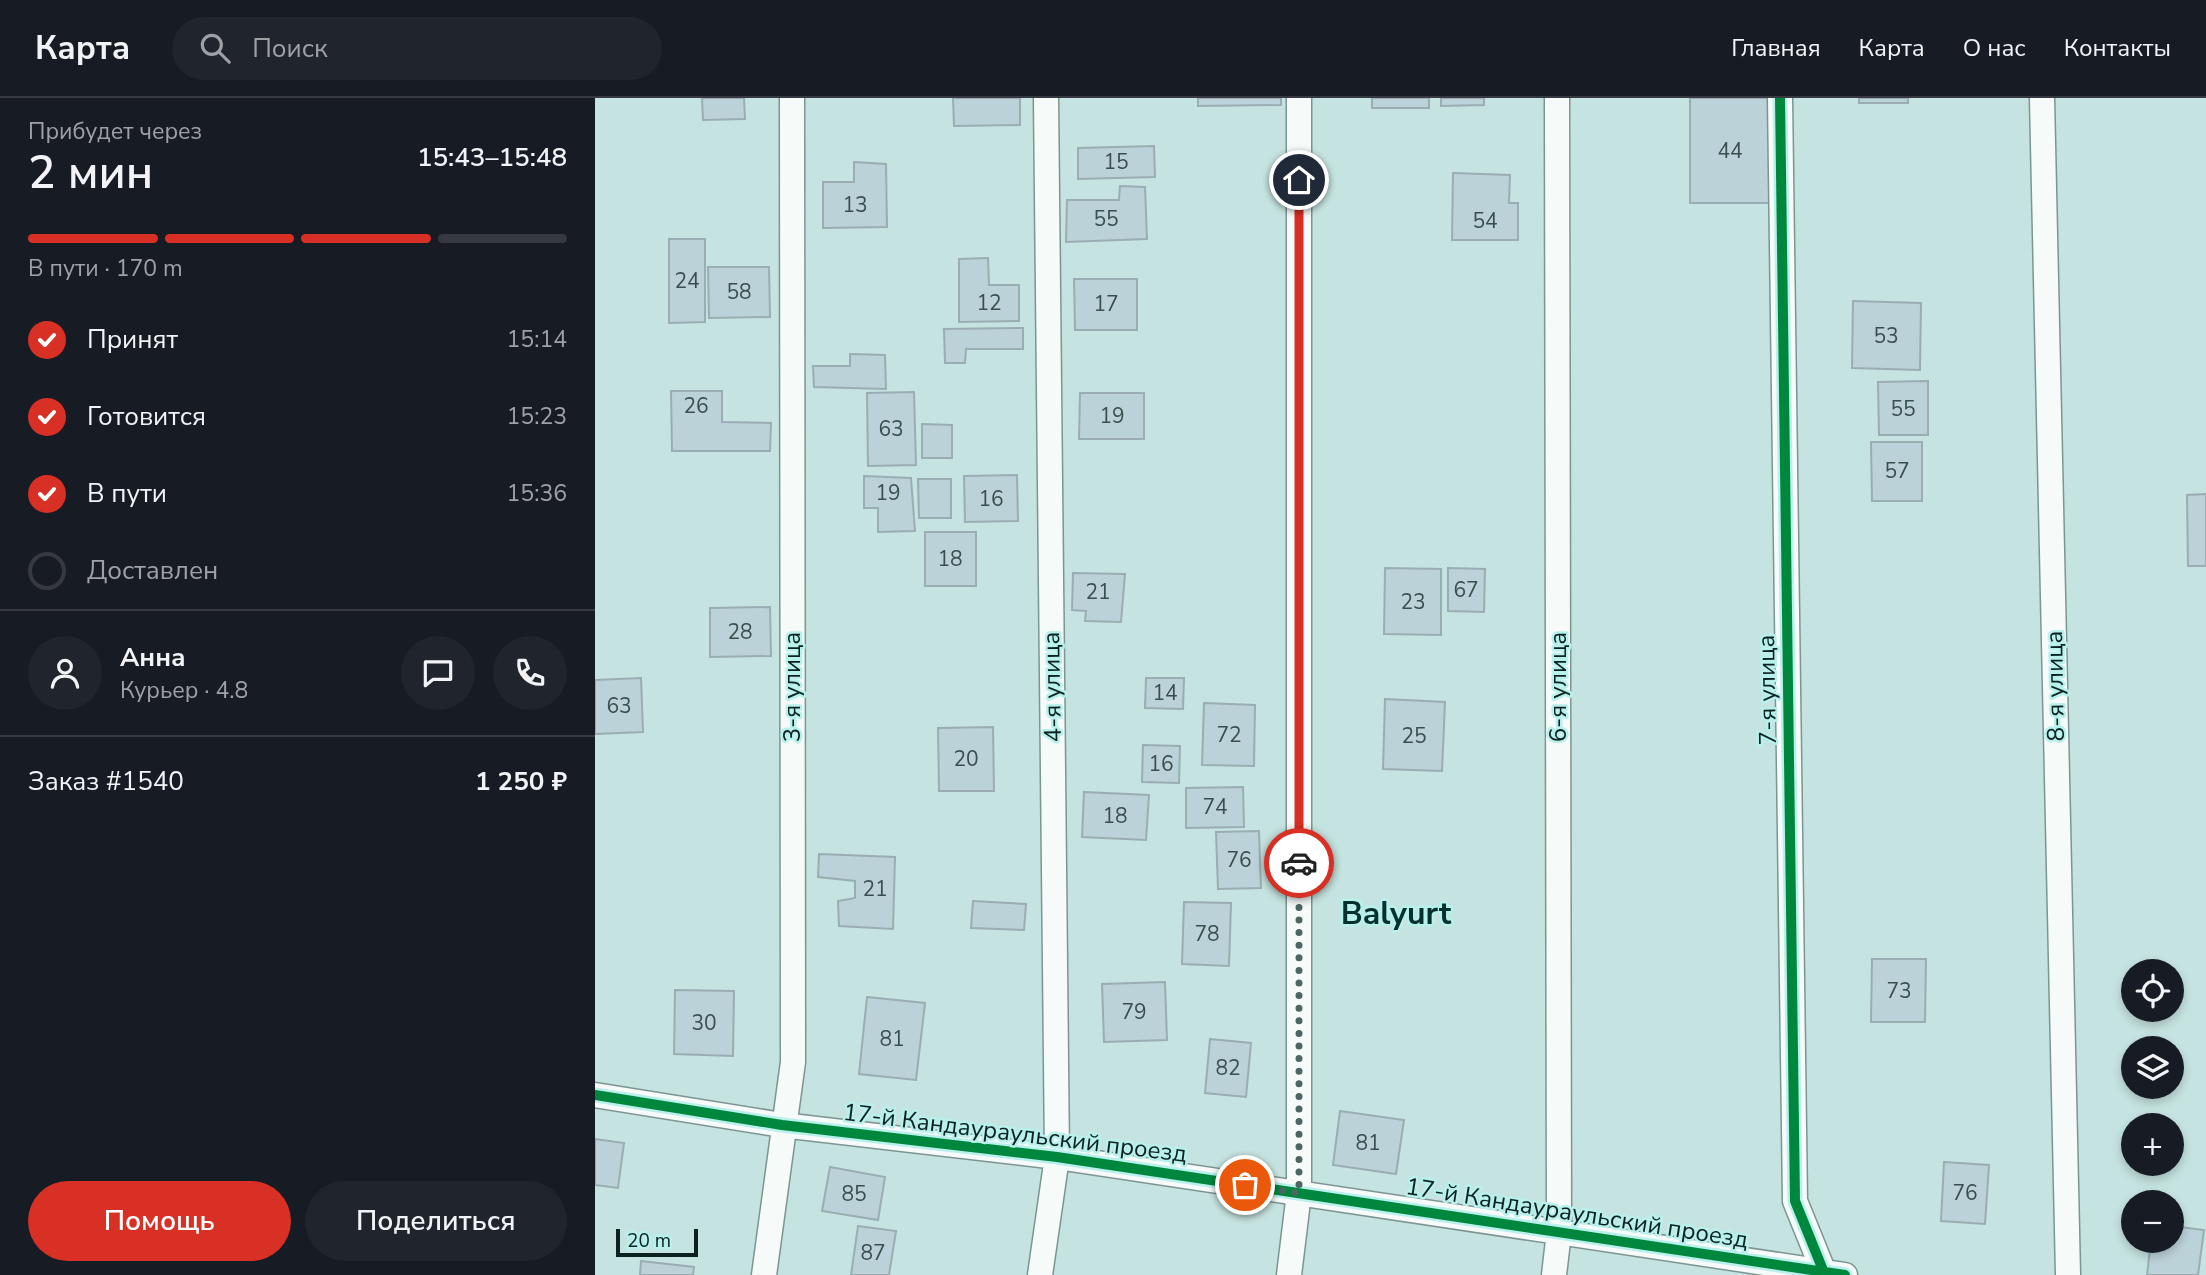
<!DOCTYPE html>
<html lang="ru">
<meta charset="utf-8">
<style>
:root{--surface:#171b24;--page:#20242c;--text:#f1f3f6;--muted:#9ea1a6;--line:#363941;--accent:#d93025}
body{margin:0;font-family:"Nunito Sans",sans-serif;background:var(--page);color:var(--text);height:100vh;display:flex;flex-direction:column;font-size:26px;white-space:nowrap}
*{box-sizing:border-box;margin:0}
p{font-size:23px;color:var(--muted)}
.icon{flex:none;width:38px;height:38px;fill:none;stroke:currentColor;stroke-width:2;stroke-linecap:round;stroke-linejoin:round}
.map{position:relative;flex:1;overflow:hidden}
.side{display:flex;flex-direction:column;background:var(--surface);width:595px}
.side>*{flex:none}
.controls{position:absolute;left:1526px;top:861px;display:grid;gap:14px}
.controls a{display:grid;place-items:center;width:63px;height:63px;border-radius:50%;background:var(--surface);box-shadow:0 4px 10px #0003;font-size:35px}
.scale{position:absolute;left:21px;bottom:18px;width:82px;box-sizing:border-box;padding-left:7px;border:4px solid #0c2220;border-top:0;font-size:19px;line-height:24px;white-space:nowrap;color:#0c2220;-webkit-text-stroke:5px #b8f0eb;paint-order:stroke}
.pin{position:absolute;display:grid;place-items:center;width:60px;height:60px;color:#fff;margin:-30px;border:4px solid #fff;border-radius:50%;box-shadow:0 2px 7px #0007}
.courier{position:absolute;display:grid;place-items:center;width:70px;height:70px;margin:-35px;border:5px solid #d93025;border-radius:50%;background:#fff;color:#222;box-shadow:0 2px 9px #0007}
.headline em{font-style:normal;font-weight:600}
.headline div{display:flex;flex-direction:column-reverse}
.headline{display:flex;align-items:center;justify-content:space-between;height:119px;padding:0 28px}
h1{font-size:46px;font-weight:600;line-height:52px}
.bar{display:grid;grid-template-columns:repeat(4,1fr);gap:10px 7px;align-content:center;height:84px;padding:0 28px}
.bar i{height:9px;border-radius:5px;background:var(--line)}
.bar .on{background:var(--accent)}
.bar p{grid-column:span 4}
.line{display:flex;align-items:center;gap:18px;padding:0 28px;border-top:2px solid var(--line)}
.line div{flex:1}
.round{display:grid;place-items:center;flex:none;width:74px;height:74px;border-radius:37px;background:var(--page)}
ol{padding:0 28px;list-style:none}
li{display:flex;align-items:center;gap:21px;height:77px}
li p{margin-inline-start:auto}
li .icon{padding:7px;border-radius:50%;background:var(--accent);color:#fff;stroke-width:4}
li:last-child{color:var(--muted)}
li i{width:38px;height:38px;border:4px solid var(--line);border-radius:50%}
.cta{display:flex;gap:14px;margin-top:auto;padding:14px 28px}
.cta a{flex:1;height:80px;border-radius:42px;background:var(--accent);color:#fff;font-size:28px;font-weight:600;line-height:80px;text-align:center}
.cta a+a{background:var(--page);color:var(--text)}
header{display:flex;align-items:center;gap:42px;box-sizing:border-box;height:98px;padding:0 35px;background:var(--surface);border-bottom:2px solid var(--line)}
header strong{font-size:33px}
nav{display:flex;gap:38px;margin-inline-start:auto;font-size:24px}
.search{width:490px;height:63px;background:var(--page);display:flex;align-items:center;gap:18px;box-sizing:border-box;padding:0 24px;border-radius:38px;color:var(--muted);font-size:26px}
main{display:flex;flex:1;min-height:0}
.map>svg:first-child{display:block}
.building{fill:#bcd2d9;stroke:#9aadb2;stroke-width:2}
.lines{fill:none;stroke-linecap:round;stroke-linejoin:round}
.street-casing{stroke:#7d9592;stroke-width:27}
.street{stroke:#f6fbfa;stroke-width:24}
.cycleway-casing{stroke:#b8f0eb;stroke-width:15}
.cycleway{stroke:#00873e;stroke-width:10}
.done{stroke:#4d6663;stroke-width:7;stroke-dasharray:0 12.6}
.route{stroke:#d93025;stroke-width:9}
.labels{text-anchor:middle;stroke-width:5;stroke-linejoin:round;paint-order:stroke}
.number-label{font-size:21px;fill:#394f4f}
.street-label{font-size:24px;fill:#0c2220;stroke:#b8f0eb}
.district-label{font-size:32px;font-weight:bold;fill:#05302e;stroke:#b8f0eb}
</style>
<header>
<strong>Карта</strong>
<div class="search"><svg class="icon" aria-label="search" viewBox="0 0 24 24"><circle cx="10" cy="10" r="6"/><path d="M15 15l6 6"/></svg>Поиск</div>
<nav><a>Главная</a><a>Карта</a><a>О нас</a><a>Контакты</a></nav>
</header>
<main>
<section class="side">
<div class="headline"><div><h1>2 мин</h1><p>Прибудет через</p></div><em>15:43–15:48</em></div>
<div class="bar"><i class="on"></i><i class="on"></i><i class="on"></i><i></i><p>В пути · 170 m</p></div>
<ol>
<li><svg class="icon" aria-label="check" viewBox="0 0 24 24"><path d="M5 12l5 5 9-10"/></svg>Принят<p>15:14</p></li>
<li><svg class="icon" aria-label="check" viewBox="0 0 24 24"><path d="M5 12l5 5 9-10"/></svg>Готовится<p>15:23</p></li>
<li><svg class="icon" aria-label="check" viewBox="0 0 24 24"><path d="M5 12l5 5 9-10"/></svg>В пути<p>15:36</p></li>
<li><i></i>Доставлен</li>
</ol>
<div class="line" style="height:126px"><a class="round"><svg class="icon" aria-label="person" viewBox="0 0 24 24"><circle cx="12" cy="8" r="4"/><path d="M4 21q1-7 8-7t8 7"/></svg></a><div><b>Анна</b><p>Курьер · 4.8</p></div><a class="round"><svg class="icon" aria-label="chat" viewBox="0 0 24 24"><path d="M4 5h16v11H9l-5 4z"/></svg></a><a class="round"><svg class="icon" aria-label="phone" viewBox="0 0 24 24"><path d="M5 4h4l2 5-3 2q2 4 5 5l2-3 5 2v4C11 20 4 13 5 4z"/></svg></a></div>
<div class="line" style="height:91px"><div>Заказ #1540</div><b>1 250 ₽</b></div>
<div class="cta"><a>Помощь</a><a>Поделиться</a></div>
</section>
<div class="map">
<svg width="1611" height="1177" viewBox="0 0 1611 1177">
<rect width="100%" height="100%" fill="#c5e3e0"/>
<path class="building" d="M107 0H149L150 21 108 22Z
M358 0H425V27L359 28Z
M603 0H686V7L603 8Z
M777 0H834V10H777Z
M846 0H889V7L846 8Z
M1095 0H1175L1176 105H1095Z
M1264 0H1313V5H1264Z
M559 48 560 79 483 81V50Z
M259 64 291 66 292 129 228 130V84H259Z
M858 75 915 77 914 105H923V142H857Z
M525 88 550 89 552 141 471 144 472 102H524Z
M74 141H110V224L74 225Z
M393 160 394 187H424V223L364 224V161Z
M113 169H174L175 219 114 220Z
M479 181H542V232H480Z
M1258 203 1326 205 1325 272 1257 270Z
M428 230V251H371L370 265H350L349 231Z
M255 256 290 257 291 291 219 289 218 268H255Z
M1333 283V337H1284L1283 284Z
M76 293H127V324L176 325 175 353H77Z
M319 294 321 367 273 368 272 295Z
M485 295H549V341H484Z
M327 326 357 327V360H327Z
M1276 344H1327V403H1277Z
M422 377 423 423 370 424 369 378Z
M269 378 316 380 320 433 283 434V410H269Z
M323 381H356V420H324Z
M1611 396V468H1593L1592 397Z
M330 434H381V488H330Z
M790 470 846 471V537L789 536Z
M853 470 890 471 889 514 853 513Z
M478 475 530 476 526 524 490 523 491 513 477 512Z
M175 509 176 558 115 559V510Z
M46 580 48 634 0 636V582Z
M551 580H589L588 611 550 610Z
M790 601 850 604 847 673 788 671Z
M609 605 660 607 659 668 607 667Z
M398 629 399 693H344L343 630Z
M548 647 585 648 584 685 547 684Z
M648 689 649 729 591 730V690Z
M489 694 554 697 551 742 487 739Z
M664 733 666 790 623 791 621 734Z
M224 756 300 759 298 831 244 828 243 803 260 800V783L223 779Z
M378 803 431 806 429 832 376 830Z
M589 804 636 805 634 868 587 866Z
M1277 861H1331L1330 924H1276Z
M570 884 572 942 509 944 507 886Z
M80 892 139 893 138 958 79 956Z
M272 899 330 905 321 982 264 976Z
M615 941 656 945 651 999 610 995Z
M745 1013 809 1022 801 1076 738 1067Z
M0 1041 29 1045 23 1090 0 1087Z
M1349 1064 1394 1067 1390 1126 1346 1123Z
M235 1069 290 1079 283 1122 227 1113Z
M263 1128 301 1133 294 1177H256Z
M1577 1128 1609 1132 1603 1177H1552L1556 1143H1577Z
M46 1163 99 1169 98 1177H45Z"/>
<g class="lines">
<g class="street-casing">
<path id="street" d="M1185 0 1200 1103 1230 1177
M1447 0 1473 1177
M0 997 187 1027 462 1059 1250 1177
M169 1177 198 964 197 0
M445 1177 462 1059 451 0
M694 1177 704 1095V0
M959 1177 964 1134 962 0"/>
</g>
<use href="#street" class="street"/>
<g class="cycleway-casing">
<path id="cycleway" d="M1185 0 1200 1103 1230 1177
M0 997 187 1027 462 1059 1250 1177"/>
</g>
<use href="#cycleway" class="cycleway"/>
</g>
<g class="lines">
<path class="done" d="M650 1087 704 1095V765"/>
<path class="route" d="M704 82V765"/>
</g>
<g class="labels">
<g class="number-label">
<text x="1135" y="60">44</text>
<text x="521" y="71">15</text>
<text x="260" y="114">13</text>
<text x="511" y="128">55</text>
<text x="890" y="130">54</text>
<text x="92" y="190">24</text>
<text x="144" y="201">58</text>
<text x="394" y="212">12</text>
<text x="511" y="213">17</text>
<text x="1291" y="245">53</text>
<text x="101" y="315">26</text>
<text x="1308" y="318">55</text>
<text x="517" y="325">19</text>
<text x="296" y="338">63</text>
<text x="1302" y="380">57</text>
<text x="293" y="402">19</text>
<text x="396" y="408">16</text>
<text x="355" y="468">18</text>
<text x="871" y="499">67</text>
<text x="503" y="501">21</text>
<text x="818" y="511">23</text>
<text x="145" y="541">28</text>
<text x="570" y="602">14</text>
<text x="24" y="615">63</text>
<text x="634" y="644">72</text>
<text x="819" y="645">25</text>
<text x="371" y="668">20</text>
<text x="566" y="673">16</text>
<text x="620" y="716">74</text>
<text x="520" y="725">18</text>
<text x="644" y="769">76</text>
<text x="280" y="798">21</text>
<text x="612" y="843">78</text>
<text x="1304" y="900">73</text>
<text x="539" y="921">79</text>
<text x="109" y="932">30</text>
<text x="297" y="948">81</text>
<text x="633" y="977">82</text>
<text x="773" y="1052">81</text>
<text x="1370" y="1102">76</text>
<text x="259" y="1103">85</text>
<text x="278" y="1162">87</text>
</g>
<g class="street-label">
<text transform="translate(1460 588) rotate(-91)" y="8">8-я улица</text>
<text transform="translate(197 589) rotate(-90)" y="8">3-я улица</text>
<text transform="translate(457 589) rotate(-91)" y="8">4-я улица</text>
<text transform="translate(963 589) rotate(-90)" y="8">6-я улица</text>
<text transform="translate(1172 592) rotate(-91)" y="8">7-я улица</text>
<text transform="translate(420 1035) rotate(7)" y="8">17-й Кандаураульский проезд</text>
<text transform="translate(982 1115) rotate(9)" y="8">17-й Кандаураульский проезд</text>
</g>
<g class="district-label">
<text x="801" y="826">Balyurt</text>
</g>
</g>
</svg>
<div class="controls">
<a><svg class="icon" aria-label="locate" viewBox="0 0 24 24"><circle cx="12" cy="12" r="6"/><path d="M12 2v4M12 18v4M2 12h4M18 12h4"/></svg></a>
<a><svg class="icon" aria-label="layers" viewBox="0 0 24 24"><path d="M12 4l9 5-9 5-9-5zM3 14l9 5 9-5"/></svg></a>
<a>+</a>
<a>−</a>
</div>
<div class="scale">20 m</div>
<div class="pin" style="left:650px;top:1087px;background:#ea580c"><svg class="icon" aria-label="bag" viewBox="0 0 24 24"><path d="M5 8h14l-1 12H6zM9 8a3 3 0 0 1 6 0"/></svg></div>
<div class="pin" style="left:704px;top:82px;background:#1f2937"><svg class="icon" aria-label="home" viewBox="0 0 24 24"><path d="M3 11l9-7 9 7M6 9v11h12V9"/></svg></div>
<div class="courier" style="left:704px;top:765px"><svg class="icon" aria-label="car" viewBox="0 0 24 24"><path d="M5 17H2v-5l4-1 3-4h7l3 4 3 1v5h-3M9 17h6M6 11h13"/><circle cx="7" cy="17" r="2"/><circle cx="17" cy="17" r="2"/></svg></div>
</div>
</main>
